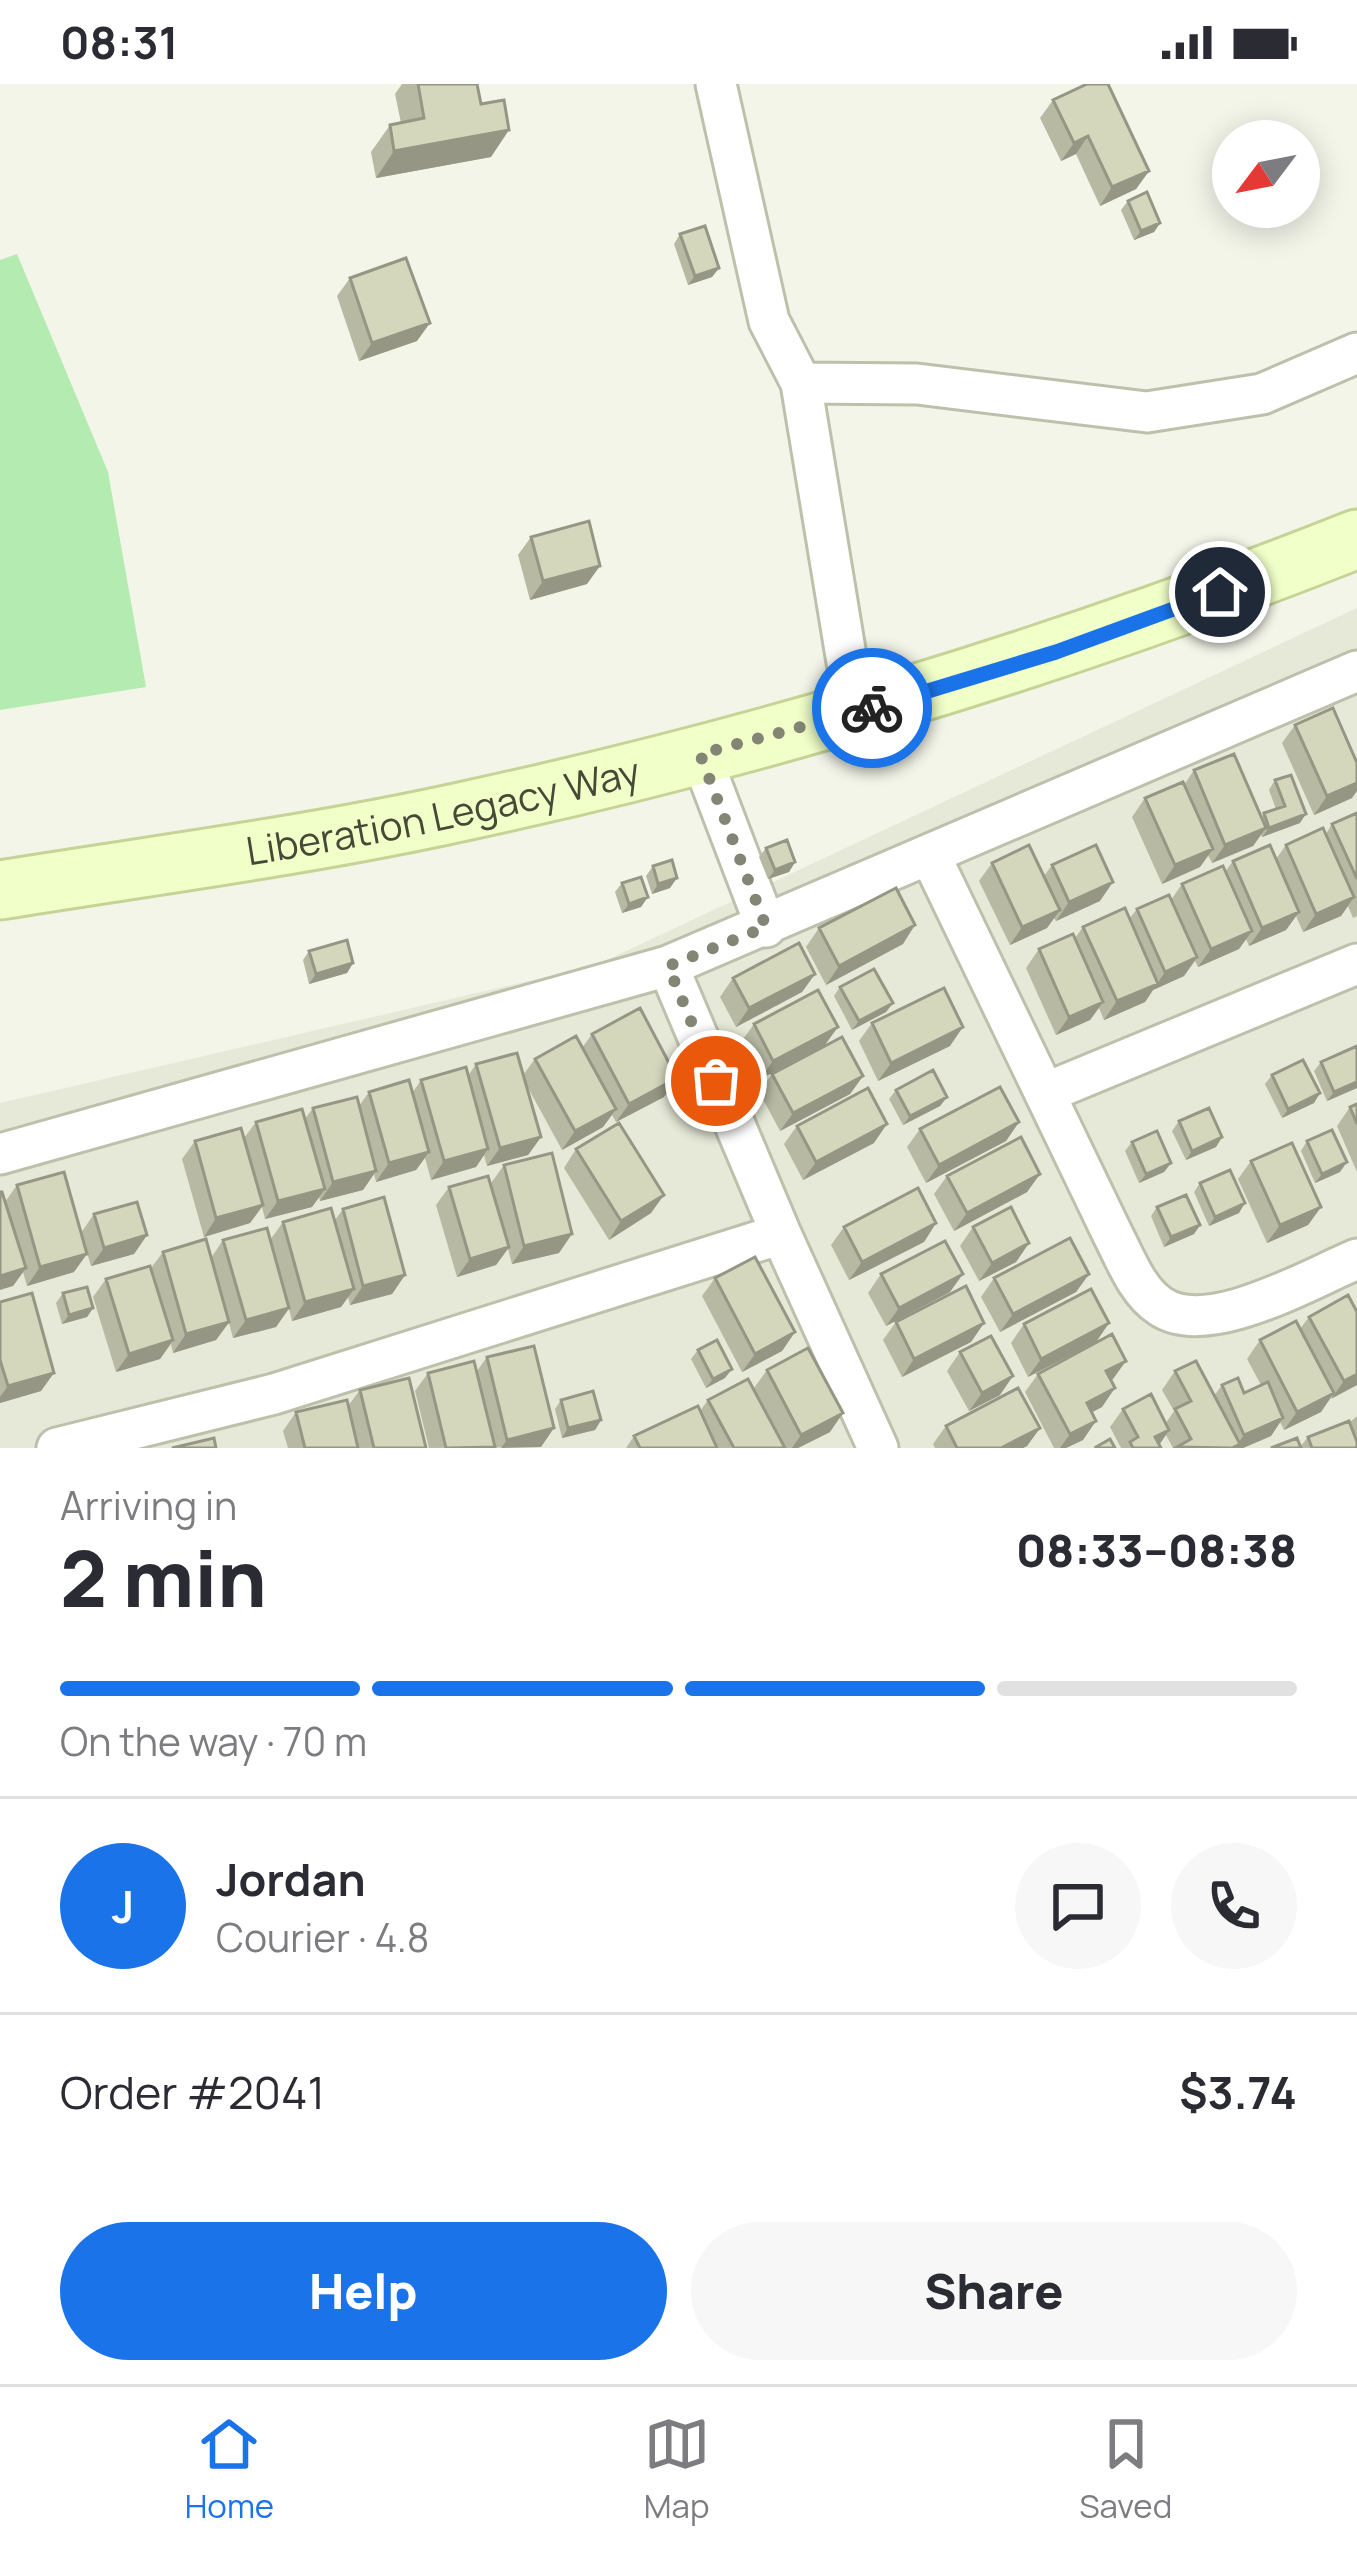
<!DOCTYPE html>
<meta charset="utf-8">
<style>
:root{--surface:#fff;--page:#f7f7f7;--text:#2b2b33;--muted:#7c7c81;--line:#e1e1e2;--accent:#1a73e8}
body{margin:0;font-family:Manrope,sans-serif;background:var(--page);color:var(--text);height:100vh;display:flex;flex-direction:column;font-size:45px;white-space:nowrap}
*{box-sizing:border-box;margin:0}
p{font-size:39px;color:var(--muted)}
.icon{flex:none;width:66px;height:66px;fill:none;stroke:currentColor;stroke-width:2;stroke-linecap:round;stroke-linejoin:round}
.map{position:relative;height:1364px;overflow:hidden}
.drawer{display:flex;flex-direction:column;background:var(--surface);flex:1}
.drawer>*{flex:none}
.needle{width:78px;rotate:238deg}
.buttons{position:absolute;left:1212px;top:36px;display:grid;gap:24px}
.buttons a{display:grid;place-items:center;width:108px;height:108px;border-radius:50%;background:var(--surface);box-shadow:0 6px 30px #0003;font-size:60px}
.pin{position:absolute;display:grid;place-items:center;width:102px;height:102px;color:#fff;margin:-51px;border:6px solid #fff;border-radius:50%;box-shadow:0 3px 12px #0007}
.courier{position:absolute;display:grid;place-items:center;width:120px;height:120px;margin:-60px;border:9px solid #1a73e8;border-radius:50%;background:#fff;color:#222;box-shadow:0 3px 15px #0007}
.headline em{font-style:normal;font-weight:800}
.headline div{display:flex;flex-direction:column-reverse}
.headline{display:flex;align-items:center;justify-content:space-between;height:204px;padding:0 60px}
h1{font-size:78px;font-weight:800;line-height:90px}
.bar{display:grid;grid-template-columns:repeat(4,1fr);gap:18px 12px;align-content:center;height:144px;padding:0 60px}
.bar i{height:15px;border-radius:9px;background:var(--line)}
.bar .active{background:var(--accent)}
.bar p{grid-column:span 4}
.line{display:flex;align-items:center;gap:30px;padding:0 60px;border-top:3px solid var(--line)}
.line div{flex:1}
.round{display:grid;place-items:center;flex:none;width:126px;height:126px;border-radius:63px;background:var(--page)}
.cta{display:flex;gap:24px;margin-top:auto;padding:24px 60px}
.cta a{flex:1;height:138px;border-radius:72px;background:var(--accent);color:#fff;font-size:48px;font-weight:800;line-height:138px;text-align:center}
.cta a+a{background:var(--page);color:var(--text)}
.status{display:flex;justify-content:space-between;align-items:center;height:84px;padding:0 60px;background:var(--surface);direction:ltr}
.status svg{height:33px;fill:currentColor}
.tab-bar{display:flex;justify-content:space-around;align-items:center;height:168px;border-top:3px solid var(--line);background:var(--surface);font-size:33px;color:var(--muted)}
.tab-bar a{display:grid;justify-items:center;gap:6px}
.tab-bar .active{color:var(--accent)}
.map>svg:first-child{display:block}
.residential{fill:#e6e9d7}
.garden{fill:#b3ebb0}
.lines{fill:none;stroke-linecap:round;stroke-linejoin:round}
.minor-casing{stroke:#bdc1ab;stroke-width:45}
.secondary-casing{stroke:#c5d495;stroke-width:63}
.minor{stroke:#fff;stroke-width:39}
.secondary{stroke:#f1ffc9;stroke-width:57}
.wall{fill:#b7b9a3}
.shaded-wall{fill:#959684}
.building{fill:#d5d7bd;stroke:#959684;stroke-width:3}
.done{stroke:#838575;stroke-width:12;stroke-dasharray:0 21.6}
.route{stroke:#1a73e8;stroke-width:15}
.labels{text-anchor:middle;stroke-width:12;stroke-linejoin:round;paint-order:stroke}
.street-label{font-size:39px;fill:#474937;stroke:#fff}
</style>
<div class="status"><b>08:31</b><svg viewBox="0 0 49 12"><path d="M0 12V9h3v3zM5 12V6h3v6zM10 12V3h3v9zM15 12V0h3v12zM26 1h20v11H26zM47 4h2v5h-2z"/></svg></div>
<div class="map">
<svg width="1357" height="1364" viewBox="0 0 1357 1364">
<rect width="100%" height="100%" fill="#f3f5e9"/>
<path class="residential" d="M1357 524V1364H0V1019L594 882Z"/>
<path class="garden" d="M17 170 108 388 146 603 0 626V176Z"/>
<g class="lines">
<g class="minor-casing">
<path id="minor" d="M716 0 769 237 801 299 847 578 859 628
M801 299 917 300 1147 328 1262 310 1357 269
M700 670 766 843
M930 771 1113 1151C1125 1174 1137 1207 1160 1222 1207 1255 1309 1195 1357 1175
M668 882 781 1150 878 1364
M1045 1009 1357 880
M0 1070 668 882 1357 587
M57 1364 274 1310 781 1150"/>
</g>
<g class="secondary-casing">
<g id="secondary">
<path id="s1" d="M0 806C155 781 311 761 465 727 770 661 1067 570 1357 455"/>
</g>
</g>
<use href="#minor" class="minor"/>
<use href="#secondary" class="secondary"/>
</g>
<path class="wall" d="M402 0H477L491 73 376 94 371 68 390 41 401 39 395 10Z
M1053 16 1149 87 1136 105 1100 122 1076 70 1061 77 1040 34Z
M1128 117 1160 139 1154 148 1134 156 1121 126Z
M680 150 719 184 712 193 688 201 674 160Z
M350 194 417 257 359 277 337 212Z
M531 453 587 500 530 516 518 471Z
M1295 641 1352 714 1314 731 1282 659Z
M1194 686 1261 733 1264 729 1276 725 1269 706 1275 696 1300 739 1262 753 1261 750 1253 762 1212 779 1208 771 1200 783 1162 800 1132 733 1145 714 1184 701Z
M1357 729V832L1353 834 1348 822 1341 832 1303 848 1296 832 1286 846 1249 862 1246 855 1239 865 1198 883 1195 877 1184 892 1153 906 1145 918 1104 936 1099 924 1090 936 1056 951 1026 884 1039 865 1075 854 1083 843 1129 835 1137 825 1171 816 1182 800 1225 788 1233 777 1276 775 1286 761 1326 750 1332 740Z
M766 764 795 778 789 788 768 795 759 773Z
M992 779 1044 792 1052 781 1100 817 1056 837 1054 834 1047 844 1010 861 979 797Z
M653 782 670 804 652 810 646 792Z
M622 799 641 823 622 829 615 808Z
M819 844 903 860 826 901 806 863Z
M309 867 353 879 347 889 309 900 303 876Z
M815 890 802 908 736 943 720 913 733 894Z
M840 903 893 919 886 928 852 946 834 912Z
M872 939 950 962 878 997 859 957Z
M754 940 825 961 760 995 741 958Z
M592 950 664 1013 616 1038 612 1031 603 1043 562 1066 526 1000 541 1053 528 1071 487 1082 484 1071 476 1083 431 1096 425 1074 416 1086 376 1098 374 1090 363 1106 320 1117 319 1113 312 1123 265 1135 262 1123 250 1139 204 1153 182 1075 195 1057 244 1054 256 1038 305 1035 313 1024 359 1022 369 1008H413L421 996 468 992 476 980 523 991 535 975 582 964Z
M1321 978 1357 1004 1327 1017 1314 987Z
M772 990 863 992 850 1010 780 1047 759 1008Z
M1272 991 1320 1009 1314 1019 1282 1034 1265 1000Z
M896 1006 947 1013 940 1022 903 1041 889 1015Z
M1357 1020V1088L1337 1042 1350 1023Z
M1179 1037 1222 1053 1216 1063 1186 1076 1172 1047Z
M1019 1038 1006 1057 926 1099 907 1063 920 1045Z
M797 1042 874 1059 803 1096 784 1060Z
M1307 1057 1340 1088 1315 1099 1301 1067Z
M1132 1058 1171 1079 1164 1088 1139 1099 1125 1067Z
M576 1065 651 1129 609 1156 564 1084Z
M1251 1077 1321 1123 1308 1141 1267 1159 1238 1095Z
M504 1081 559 1169 512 1180 508 1165 496 1181 457 1193 436 1121 449 1103 497 1124 491 1099Z
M1040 1090 1027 1108 954 1147 934 1110 947 1092Z
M1200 1099 1239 1129 1209 1142 1194 1108Z
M17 1101 74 1188 27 1202 23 1188 13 1202 5 1118Z
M1157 1123 1200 1141 1194 1150 1164 1163 1151 1132Z
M343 1125 405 1191 392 1210 350 1221 348 1213 341 1223 292 1237 289 1225 276 1243 233 1254 229 1239 216 1256 173 1269 171 1260 160 1275 116 1288 93 1213 106 1195 151 1184 163 1168 211 1174 223 1156H270L283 1138 335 1136Z
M94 1130 147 1151 134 1170 91 1182 81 1149Z
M936 1139 924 1158 849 1196 831 1161 844 1143Z
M973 1143 1029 1159 1016 1178 979 1197 960 1162Z
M881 1190 950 1208 886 1242 868 1209Z
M1089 1190 1076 1208 1000 1248 981 1213 994 1194Z
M715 1194 795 1248 782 1267 742 1288 702 1212Z
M63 1209 93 1224 87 1233 62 1240 56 1219Z
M0 1218 41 1307 0 1319Z
M1309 1233 1357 1301 1330 1314 1321 1328 1284 1346 1280 1338 1271 1352 1243 1364H1173L1166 1351 1159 1361 1161 1364H1121L1110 1343 1123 1325 1166 1339 1174 1327 1162 1306 1175 1287 1214 1312 1222 1301 1244 1309 1261 1301 1247 1275 1260 1256 1300 1245Z
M896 1238 984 1239 971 1258 902 1293 883 1256Z
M1109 1239 1096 1258 1028 1293 1011 1259 1024 1240Z
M698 1266 725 1294 706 1304 691 1275Z
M960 1268 1000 1311 969 1327 947 1287Z
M487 1273 541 1363 429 1364 415 1307 428 1289 477 1287Z
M767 1286 830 1348 798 1364H786L754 1304Z
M1038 1290 1113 1295 1111 1296 1102 1323 1091 1328 1083 1356 1066 1364H1054L1025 1308Z
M360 1306 426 1364H288L283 1347 296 1328 348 1322Z
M561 1316 601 1336 595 1346 562 1354 555 1325Z
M708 1316 785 1364H626L634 1352 700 1327Z
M1357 1332V1364H1271L1300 1363 1308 1353 1350 1338Z
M946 1342 1040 1344 1027 1362 1023 1364H935L933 1360Z"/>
<path class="shaded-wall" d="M509 46 491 73 376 94 394 67Z
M1088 52 1076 70 1061 77 1074 59Z
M1149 87 1136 105 1100 122 1112 103Z
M1160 139 1154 148 1134 156 1141 147Z
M719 184 712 193 688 201 695 192Z
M430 239 417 257 359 277 372 259Z
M600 482 587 500 530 516 543 497Z
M1357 699V707L1352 714 1314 731 1327 712Z
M1306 730 1300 739 1262 753 1269 744Z
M1266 744 1253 762 1212 779 1225 761Z
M1213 765 1200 783 1162 800 1175 781Z
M795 778 789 788 768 795 775 786Z
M677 794 670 804 652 810 658 800Z
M1113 798 1100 817 1056 837 1069 818Z
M648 813 641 823 622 829 629 820Z
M1354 813 1341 832 1303 848 1316 830Z
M1060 826 1047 844 1010 861 1022 843Z
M1299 828 1286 846 1249 862 1262 844Z
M915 841 903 860 826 901 839 882Z
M1252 847 1239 865 1198 883 1211 865Z
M1197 873 1184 892 1153 906 1145 918 1104 936 1117 917 1157 900 1165 888Z
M353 879 347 889 309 900 316 890Z
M815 890 802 908 736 943 749 924Z
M1103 918 1090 936 1056 951 1069 933Z
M893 919 886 928 852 946 859 937Z
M838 943 825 961 760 995 773 977Z
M963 943 950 962 878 997 891 979Z
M863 992 850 1010 780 1047 793 1029Z
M677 994 664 1013 616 1038 629 1020Z
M1357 998V1004L1327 1017 1334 1008Z
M1320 1009 1314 1019 1282 1034 1288 1025Z
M947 1013 940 1022 903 1041 910 1032Z
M616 1025 603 1043 562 1066 575 1047Z
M1019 1038 1006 1057 926 1099 939 1081Z
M887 1040 874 1059 803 1096 816 1078Z
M541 1053 528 1071 487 1082 500 1064Z
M1222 1053 1216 1063 1186 1076 1192 1067Z
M488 1065 476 1083 431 1096 444 1077Z
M429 1068 416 1086 376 1098 389 1079Z
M1347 1078 1340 1088 1315 1099 1322 1090Z
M1171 1079 1164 1088 1139 1099 1146 1090Z
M376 1087 363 1106 320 1117 333 1098Z
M1040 1090 1027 1108 954 1147 967 1129Z
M325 1105 312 1123 265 1135 278 1117Z
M664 1111 651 1129 609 1156 621 1137Z
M1245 1119 1239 1129 1209 1142 1215 1133Z
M263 1121 250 1139 204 1153 216 1134Z
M1321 1123 1308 1141 1267 1159 1280 1141Z
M936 1139 924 1158 849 1196 862 1178Z
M1200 1141 1194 1150 1164 1163 1171 1153Z
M572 1150 559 1169 512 1180 524 1162Z
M147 1151 134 1170 91 1182 104 1164Z
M1029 1159 1016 1178 979 1197 992 1179Z
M509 1163 496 1181 457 1193 470 1175Z
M87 1170 74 1188 27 1202 40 1183Z
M26 1184 13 1202 0 1206V1192Z
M963 1190 950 1208 886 1242 899 1224Z
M1089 1190 1076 1208 1000 1248 1013 1230Z
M405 1191 392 1210 350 1221 363 1202Z
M354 1205 341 1223 292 1237 305 1218Z
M93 1224 87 1233 62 1240 69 1231Z
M289 1224 276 1243 233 1254 246 1236Z
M229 1238 216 1256 173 1269 186 1250Z
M984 1239 971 1258 902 1293 914 1275Z
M1109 1239 1096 1258 1028 1293 1041 1275Z
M795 1248 782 1267 742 1288 755 1270Z
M173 1256 160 1275 116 1288 129 1270Z
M1126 1277 1113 1295 1093 1306 1106 1287Z
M732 1285 725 1294 706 1304 713 1295Z
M54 1289 41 1307 0 1319V1313L8 1302Z
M1357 1290V1301L1331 1315 1344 1297Z
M1013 1292 1000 1311 969 1327 982 1309Z
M1115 1304 1102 1323 1074 1338 1087 1319Z
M1334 1309 1321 1328 1284 1346 1297 1328Z
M843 1329 830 1348 798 1364H792L801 1351Z
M1283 1334 1271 1352 1243 1364H1232L1236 1362 1244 1351Z
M601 1336 595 1346 562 1354 568 1344Z
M1096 1337 1083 1356 1066 1364H1060L1070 1350Z
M554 1344 541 1363 501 1364 507 1356Z
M1040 1344 1027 1362 1023 1364H1001Z
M1169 1346 1157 1364 1155 1353Z"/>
<path class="building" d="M418 0H477L481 20 504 16 509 46 394 67 390 41 424 34Z
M1087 0H1108L1149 87 1112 103 1088 52 1074 59 1053 16Z
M1147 108 1160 139 1141 147 1128 117Z
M705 142 719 184 695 192 680 150Z
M406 174 430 239 372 259 350 194Z
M589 437 600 482 543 497 531 453Z
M1333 624 1357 679V699L1327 712 1295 641Z
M1234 670 1266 744 1225 761 1194 686Z
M1291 691 1306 730 1269 744 1264 729 1285 722 1275 696Z
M1183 698 1213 765 1175 781 1145 714Z
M1357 729V795L1332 740Z
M1323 744 1354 813 1316 830 1286 761Z
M787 756 795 778 775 786 766 764Z
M1029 761 1060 826 1022 843 992 779Z
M1096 761 1113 798 1069 818 1052 781Z
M1270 761 1299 828 1262 844 1233 777Z
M672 776 677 794 658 800 653 782Z
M1223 782 1252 847 1211 865 1182 800Z
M641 793 648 813 629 820 622 799Z
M896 804 915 841 839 882 819 844Z
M1169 811 1197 873 1165 888 1137 825Z
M1125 824 1158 900 1117 917 1083 843Z
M1073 850 1103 918 1069 933 1039 865Z
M347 856 353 879 316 890 309 867Z
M799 859 815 890 749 924 733 894Z
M874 885 893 919 859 937 840 903Z
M944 904 963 943 891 979 872 939Z
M818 906 838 943 773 977 754 940Z
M640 924 677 994 629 1020 592 950Z
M576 952 616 1025 575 1047 535 975Z
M842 953 863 992 793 1029 772 990Z
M1357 962V998L1334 1008 1321 978Z
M517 969 541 1053 500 1064 476 980Z
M1303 976 1320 1009 1288 1025 1272 991Z
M466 983 488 1065 444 1077 421 996Z
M933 986 947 1013 910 1032 896 1006Z
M409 996 429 1068 389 1079 369 1008Z
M1000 1003 1019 1038 939 1081 920 1045Z
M868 1004 887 1040 816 1078 797 1042Z
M357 1013 376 1087 333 1098 313 1024Z
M1357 1020V1040L1350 1023Z
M1209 1024 1222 1053 1192 1067 1179 1037Z
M302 1025 325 1105 278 1117 256 1038Z
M619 1039 664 1111 621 1137 576 1065Z
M241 1044 263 1121 216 1134 195 1057Z
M1332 1046 1347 1078 1322 1090 1307 1057Z
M1157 1047 1171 1079 1146 1090 1132 1058Z
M1021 1053 1040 1090 967 1129 947 1092Z
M1292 1059 1321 1123 1280 1141 1251 1077Z
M552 1069 572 1150 524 1162 504 1081Z
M1230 1086 1245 1119 1215 1133 1200 1099Z
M64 1088 87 1170 40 1183 17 1101Z
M488 1092 509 1163 470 1175 449 1103Z
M918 1104 936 1139 862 1178 844 1143Z
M0 1108H2L26 1184 0 1192Z
M1186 1111 1200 1141 1171 1153 1157 1123Z
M384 1113 405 1191 363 1202 343 1125Z
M137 1118 147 1151 104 1164 94 1130Z
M1011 1123 1029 1159 992 1179 973 1143Z
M331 1124 354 1205 305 1218 283 1138Z
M267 1144 289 1224 246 1236 223 1156Z
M1070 1154 1089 1190 1013 1230 994 1194Z
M206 1155 229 1238 186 1250 163 1168Z
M945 1157 963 1190 899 1224 881 1190Z
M755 1173 795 1248 755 1270 715 1194Z
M150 1182 173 1256 129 1270 106 1195Z
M966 1202 984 1239 914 1275 896 1238Z
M87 1203 93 1224 69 1231 63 1209Z
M1091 1205 1109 1239 1041 1275 1024 1240Z
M32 1209 54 1289 8 1302 0 1276V1218Z
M1348 1211 1357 1228V1290L1344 1297 1309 1233Z
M1296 1237 1334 1309 1297 1328 1260 1256Z
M1112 1250 1126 1277 1106 1287 1115 1304 1087 1319 1096 1337 1070 1350 1038 1290Z
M991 1252 1013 1292 982 1309 960 1268Z
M717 1256 732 1285 713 1295 698 1266Z
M534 1262 554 1344 507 1356 487 1273Z
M808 1264 843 1329 801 1351 767 1286Z
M474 1277 495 1363 446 1364 428 1289Z
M1196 1277 1240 1360 1232 1364 1177 1363 1191 1355 1175 1325 1191 1317 1175 1287Z
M409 1294 426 1364H374L360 1306Z
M1238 1294 1244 1309 1268 1298 1283 1334 1244 1351 1222 1301Z
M748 1295 785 1364H734L708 1316Z
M1018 1304 1040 1344 1001 1364H957L946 1342Z
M593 1307 601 1336 568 1344 561 1316Z
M1151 1310 1169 1346 1155 1353 1161 1364H1133L1130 1358 1138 1353 1123 1325Z
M347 1316 358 1364H305L296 1328Z
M698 1322 717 1364H640L634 1352Z
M1349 1337 1357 1358V1364H1312L1308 1353Z
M214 1354 216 1364H172Z
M1297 1354 1301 1364H1271Z
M1110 1355 1115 1364H1097L1096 1363Z"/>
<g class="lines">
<path class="done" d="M716 997 668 882 766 843 700 670 872 624"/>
<path class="route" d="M872 624 1056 568 1220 508"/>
</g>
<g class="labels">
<g class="street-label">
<text dy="14" stroke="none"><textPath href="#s1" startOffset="450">Liberation Legacy Way</textPath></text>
</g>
</g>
</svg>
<div class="buttons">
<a><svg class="needle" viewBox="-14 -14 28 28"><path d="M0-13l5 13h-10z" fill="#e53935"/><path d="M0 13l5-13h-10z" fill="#7c7c81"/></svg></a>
</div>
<div class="pin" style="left:716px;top:997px;background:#ea580c"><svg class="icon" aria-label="bag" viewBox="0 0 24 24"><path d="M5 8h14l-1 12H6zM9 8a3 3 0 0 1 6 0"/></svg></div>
<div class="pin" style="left:1220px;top:508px;background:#1f2937"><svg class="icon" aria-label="home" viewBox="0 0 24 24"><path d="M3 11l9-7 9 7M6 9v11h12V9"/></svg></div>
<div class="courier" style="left:872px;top:624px"><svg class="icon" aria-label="bike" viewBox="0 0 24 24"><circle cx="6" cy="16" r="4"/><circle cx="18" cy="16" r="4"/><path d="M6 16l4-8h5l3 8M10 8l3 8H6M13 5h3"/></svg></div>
</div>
<section class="drawer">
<div class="headline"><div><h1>2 min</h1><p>Arriving in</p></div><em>08:33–08:38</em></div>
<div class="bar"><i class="active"></i><i class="active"></i><i class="active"></i><i></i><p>On the way · 70 m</p></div>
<div class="line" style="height:216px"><b class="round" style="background:var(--accent);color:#fff">J</b><div><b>Jordan</b><p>Courier · 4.8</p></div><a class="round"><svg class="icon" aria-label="chat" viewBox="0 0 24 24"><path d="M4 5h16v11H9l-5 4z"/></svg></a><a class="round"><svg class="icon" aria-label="phone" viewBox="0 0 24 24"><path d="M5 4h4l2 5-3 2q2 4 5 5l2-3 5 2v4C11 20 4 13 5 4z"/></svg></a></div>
<div class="line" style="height:156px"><div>Order #2041</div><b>$3.74</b></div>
<div class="cta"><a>Help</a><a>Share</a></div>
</section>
<nav class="tab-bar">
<a class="active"><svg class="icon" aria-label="home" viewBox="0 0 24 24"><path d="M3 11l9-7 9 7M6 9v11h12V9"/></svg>Home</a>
<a><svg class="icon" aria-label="map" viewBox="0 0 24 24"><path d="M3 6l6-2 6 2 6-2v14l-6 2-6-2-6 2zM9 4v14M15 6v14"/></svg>Map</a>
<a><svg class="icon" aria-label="saved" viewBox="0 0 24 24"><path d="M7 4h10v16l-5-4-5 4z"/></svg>Saved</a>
</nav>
